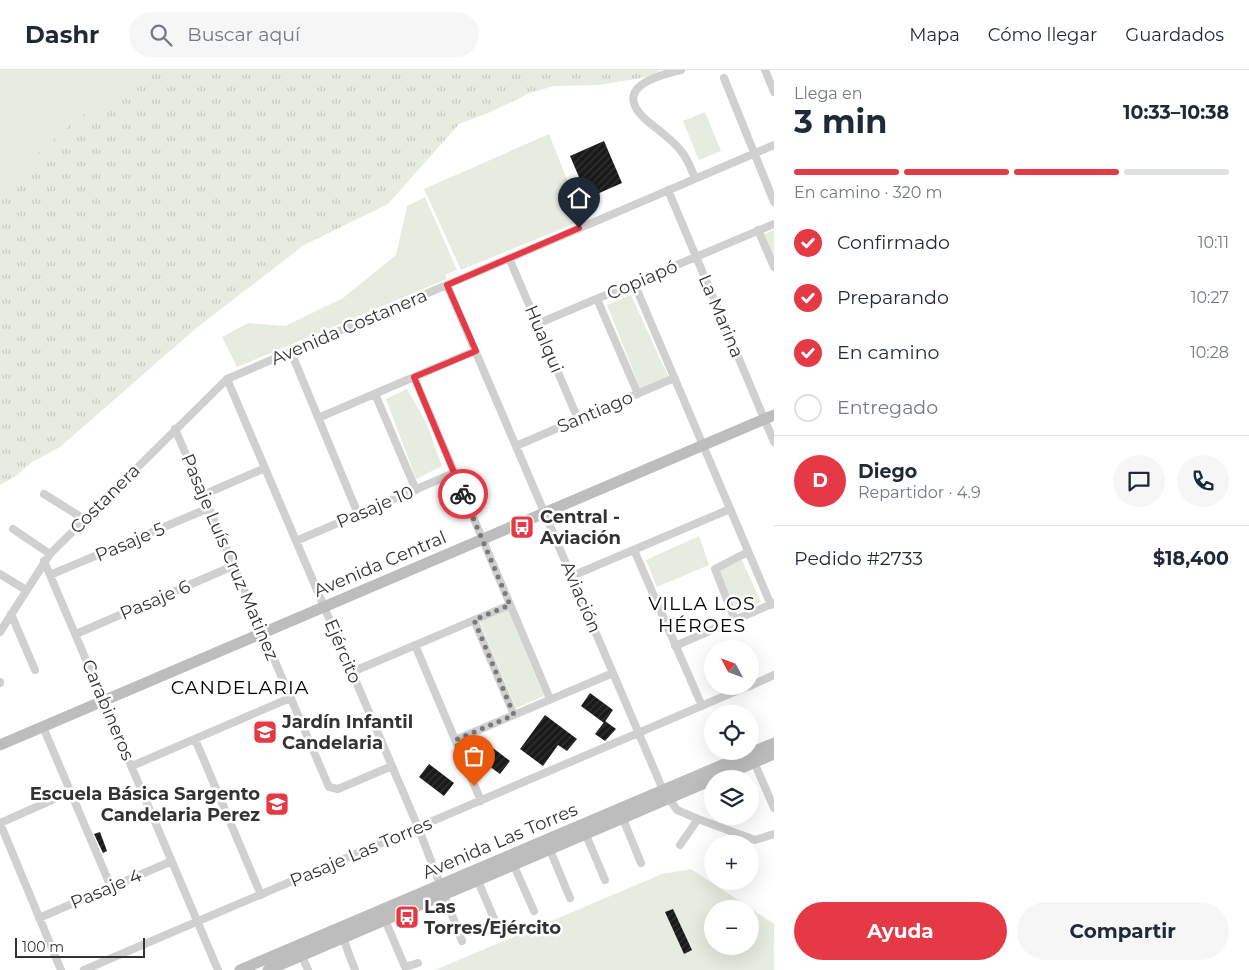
<!DOCTYPE html>
<html lang="es">
<meta charset="utf-8">
<style>
:root{--surface:#fff;--page:#f6f6f7;--text:#1f2937;--muted:#747a83;--line:#e0e1e3;--accent:#e63946}
body{margin:0;font-family:Montserrat,sans-serif;background:var(--page);color:var(--text);height:100vh;display:flex;flex-direction:column;font-size:19px;white-space:nowrap}
*{box-sizing:border-box;margin:0}
p{font-size:16px;color:var(--muted)}
.icon{flex:none;width:28px;height:28px;fill:none;stroke:currentColor;stroke-width:2;stroke-linecap:round;stroke-linejoin:round}
.map{position:relative;flex:1;overflow:hidden}
.details{display:flex;flex-direction:column;background:var(--surface);width:475px}
.details>*{flex:none}
.needle{width:32px;rotate:311deg}
.fabs{position:absolute;left:704px;top:570px;display:grid;gap:10px}
.fabs a{display:grid;place-items:center;width:55px;height:55px;border-radius:50%;background:var(--surface);box-shadow:0 5px 20px #0002;font-size:25px}
.scale{position:absolute;left:15px;bottom:12px;width:130px;box-sizing:border-box;padding-left:5px;border:2px solid #333;border-top:0;font-size:14px;line-height:18px;white-space:nowrap;color:#333;-webkit-text-stroke:4px #fff;paint-order:stroke}
.pin{position:absolute;display:grid;place-items:center;width:42px;height:42px;color:#fff;margin:-51px -21px;border-radius:50% 50% 50% 0;rotate:-45deg;box-shadow:0 0 5px #0007}
.pin .icon{rotate:45deg}
.courier{position:absolute;display:grid;place-items:center;width:50px;height:50px;margin:-25px;border:4px solid #e63946;border-radius:50%;background:#fff;color:#222;box-shadow:0 1px 6px #0007}
.headline em{font-style:normal;font-weight:700}
.headline div{display:flex;flex-direction:column-reverse}
.headline{display:flex;align-items:center;justify-content:space-between;height:85px;padding:0 20px}
h1{font-size:32px;font-weight:700;line-height:38px}
.bar{display:grid;grid-template-columns:repeat(4,1fr);gap:8px 5px;align-content:center;height:60px;padding:0 20px}
.bar i{height:6px;border-radius:4px;background:var(--line)}
.bar .current{background:var(--accent)}
.bar p{grid-column:span 4}
.line{display:flex;align-items:center;gap:12px;padding:0 20px;border-top:1px solid var(--line)}
.line div{flex:1}
.round{display:grid;place-items:center;flex:none;width:52px;height:52px;border-radius:26px;background:var(--page)}
ol{padding:0 20px;list-style:none}
li{display:flex;align-items:center;gap:15px;height:55px}
li p{margin-inline-start:auto}
li .icon{padding:5px;border-radius:50%;background:var(--accent);color:#fff;stroke-width:4}
li:last-child{color:var(--muted)}
li i{width:28px;height:28px;border:2px solid var(--line);border-radius:50%}
.primary-button{display:flex;gap:10px;margin-top:auto;padding:10px 20px}
.primary-button a{flex:1;height:58px;border-radius:30px;background:var(--accent);color:#fff;font-size:20px;font-weight:700;line-height:58px;text-align:center}
.primary-button a+a{background:var(--page);color:var(--text)}
header{display:flex;align-items:center;gap:30px;box-sizing:border-box;height:70px;padding:0 25px;background:var(--surface);border-bottom:1px solid var(--line)}
header strong{font-size:24px}
nav{display:flex;gap:28px;margin-inline-start:auto;font-size:18px}
.search{width:350px;height:45px;background:var(--page);display:flex;align-items:center;gap:12px;box-sizing:border-box;padding:0 18px;border-radius:28px;color:var(--muted);font-size:19px}
main{display:flex;flex:1;min-height:0}
.map>svg:first-child{display:block}
.grass{fill:url(#grass-tufts)}
.park{fill:#e6ecdf;fill-rule:evenodd}
.building{fill:url(#building-hatch)}
.lines{fill:none;stroke-linecap:round;stroke-linejoin:round}
.street{stroke:#d0d0d0;stroke-width:8}
.secondary{stroke:#bdbdbd;stroke-width:11}
.done{stroke:#7a7a7a;stroke-width:5;stroke-dasharray:0 9}
.route{stroke:#e63946;stroke-width:6}
.labels{text-anchor:middle;stroke-width:5;stroke-linejoin:round;paint-order:stroke}
.street-label{font-size:18px;fill:#333;stroke:#fff}
.poi-label{font-size:18px;font-weight:bold;fill:#333;stroke:#fff;text-anchor:start}
.neighbourhood-label{font-size:19px;letter-spacing:1px;fill:#000;stroke:#fff}
</style>
<header>
<strong>Dashr</strong>
<div class="search"><svg class="icon" aria-label="search" viewBox="0 0 24 24"><circle cx="10" cy="10" r="6"/><path d="M15 15l6 6"/></svg>Buscar aquí</div>
<nav><a>Mapa</a><a>Cómo llegar</a><a>Guardados</a></nav>
</header>
<main>
<div class="map">
<svg width="774" height="900" viewBox="0 0 774 900">
<defs>
<pattern id="grass-tufts" width="24" height="20" patternUnits="userSpaceOnUse" patternTransform="scale(1.25)"><rect width="24" height="20" fill="#e6ecdf"/><path d="M3 7l-1-3M5 7V3M7 7l1-3M15 17l-1-3M17 17v-4M19 17l1-3" fill="none" stroke="#c6cbc0"/></pattern>
<pattern id="building-hatch" width="6" height="6" patternUnits="userSpaceOnUse" patternTransform="scale(1.25)"><rect width="6" height="6" fill="#1a1a1a"/><path d="M-1 1l2-2M0 6l6-6M5 7l2-2" fill="none" stroke="#333"/></pattern>
</defs>
<rect width="100%" height="100%" fill="#fff"/>
<path class="grass" d="M0 0H661L647 7 599 15 554 16 530 23 488 43 459 54 388 134 304 175 194 260 60 377 32 392 16 406 0 415Z"/>
<path class="park" d="M0 0H151L73 52 0 118Z
M705 42 721 81 699 90 683 51Z
M549 64 583 150 461 200 424 119Z
M425 127 457 200 445 205 447 209 237 297 222 267 248 253 285 256 343 228 396 185 407 136Z
M774 160V190L762 165Z
M631 225 668 306 640 318 607 235Z
M407 319 426 352 442 396 416 409 386 329Z
M699 466 709 495 657 517 646 490Z
M742 490 761 532 737 542 719 499Z
M508 540 544 626 516 638 480 552Z
M691 799 774 854V900H435L662 804ZM712 839H750V876H712Z"/>
<path class="building" d="M604 71 622 113 588 128 570 86Z
M590 623 613 640 604 653 581 636Z
M545 645 577 669 567 681 558 675 543 696 520 679Z
M605 651 616 659 605 671 595 664Z
M485 672 510 691 500 704 475 686Z
M429 694 454 713 444 726 419 707Z
M100 762 107 781 103 783 94 764Z
M673 839 692 880 684 884 665 842Z"/>
<g class="lines">
<path class="street" d="M681 0C659 5 612 17 644 48 656 59 671 68 681 81 688 89 691 99 695 108
M765 0 774 22
M724 8 774 132
M668 120 774 372
M758 160 774 197
M509 188 578 349
M634 213 771 535
M447 215 663 720 677 740 698 749 755 770 774 764
M597 229 638 324
M537 254 774 154
M291 282 358 444
M414 307 550 629
M227 309 418 757 462 871
M375 324 416 420
M318 348 475 281
M175 359 329 717 338 719 392 696
M516 376 674 308
M44 424 84 449
M203 425 265 398
M13 459 50 484
M296 471 454 403
M634 480 702 636
M44 491 218 900
M0 504 26 520
M50 505 209 438
M572 506 730 439
M11 544 35 600
M474 550 514 645
M735 550 715 499 748 482
M0 562 50 484 227 309 774 75
M76 564 233 496
M415 575 481 731
M675 576 774 533
M352 602 510 535
M0 612V613
M750 616 774 605
M43 657 111 817
M195 669 261 825
M455 670 613 603
M754 692 774 738
M132 696 290 628
M623 749 641 793
M0 753 61 900
M0 753 70 722
M586 765 605 810
M732 774 738 764
M680 775 698 749
M550 780 570 828
M514 796 534 841
M478 811 498 858
M39 848 172 791
M385 850 405 897 418 893
M343 868 355 900
M302 886 308 900
M84 900 748 616"/>
<path class="secondary" d="M0 675 774 345
M716 709 774 684
M240 900 774 673
M268 900 712 710"/>
</g>
<g class="lines">
<path class="done" d="M463 424 510 535 474 550 514 645 455 670 474 716"/>
<path class="route" d="M463 424 414 307 476 281 447 215 579 158"/>
</g>
<defs>
<g id="bus-square" transform="scale(1.25)"><rect x="-9" y="-9" width="18" height="18" rx="4" fill="#e63946" stroke="#fff"/><path d="M-5-6H5V4H4V6H2V4H-2V6H-4V4H-5ZM-3.5-4V0h7V-4ZM-3.5 1.2v1.5H-2V1.2ZM2 1.2v1.5H3.5V1.2Z" fill="#fff"/></g>
<g id="school-square" transform="scale(1.25)"><rect x="-9" y="-9" width="18" height="18" rx="4" fill="#e63946" stroke="#fff"/><path d="M0-5L7-2L0 1L-7-2ZM-4 1L0 2.5L4 1V4Q0 6-4 4Z" fill="#fff"/></g>
</defs>
<g fill-rule="evenodd">
<use href="#bus-square" x="522" y="457"/>
<use href="#school-square" x="265" y="662"/>
<use href="#school-square" x="277" y="734"/>
<use href="#bus-square" x="407" y="847"/>
</g>
<g class="labels">
<g class="street-label">
<text transform="translate(642 210) rotate(-23)" y="6">Copiapó</text>
<text transform="translate(721 246) rotate(67)" y="6">La Marina</text>
<text transform="translate(349 257) rotate(-23)" y="6">Avenida Costanera</text>
<text transform="translate(544 269) rotate(67)" y="6">Hualqui</text>
<text transform="translate(595 342) rotate(-23)" y="6">Santiago</text>
<text transform="translate(105 429) rotate(-45)" y="6">Costanera</text>
<text transform="translate(375 437) rotate(-23)" y="6">Pasaje 10</text>
<text transform="translate(130 472) rotate(-23)" y="6">Pasaje 5</text>
<text transform="translate(230 487) rotate(67)" y="6">Pasaje Luís Cruz Matinez</text>
<text transform="translate(380 494) rotate(-23)" y="6">Avenida Central</text>
<text transform="translate(581 527) rotate(67)" y="6">Aviación</text>
<text transform="translate(155 530) rotate(-23)" y="6">Pasaje 6</text>
<text transform="translate(343 581) rotate(67)" y="6">Ejército</text>
<text transform="translate(108 640) rotate(67)" y="6">Carabineros</text>
<text transform="translate(500 771) rotate(-23)" y="6">Avenida Las Torres</text>
<text transform="translate(361 782) rotate(-23)" y="6">Pasaje Las Torres</text>
<text transform="translate(106 819) rotate(-23)" y="6">Pasaje 4</text>
</g>
<g class="poi-label">
<text x="540" y="453">Central -<tspan x="540" dy="21">Aviación</tspan></text>
<text x="282" y="658">Jardín Infantil<tspan x="282" dy="21">Candelaria</tspan></text>
<text x="260" y="730" text-anchor="end">Escuela Básica Sargento<tspan x="260" dy="21">Candelaria Perez</tspan></text>
<text x="424" y="843">Las<tspan x="424" dy="21">Torres/Ejército</tspan></text>
</g>
<g class="neighbourhood-label">
<text x="702" y="540">VILLA LOS<tspan x="702" dy="22">HÉROES</tspan></text>
<text x="240" y="624">CANDELARIA</text>
</g>
</g>
</svg>
<div class="fabs">
<a><svg class="needle" viewBox="-14 -14 28 28"><path d="M0-13l5 13h-10z" fill="#e53935"/><path d="M0 13l5-13h-10z" fill="#747a83"/></svg></a>
<a><svg class="icon" aria-label="locate" viewBox="0 0 24 24"><circle cx="12" cy="12" r="6"/><path d="M12 2v4M12 18v4M2 12h4M18 12h4"/></svg></a>
<a><svg class="icon" aria-label="layers" viewBox="0 0 24 24"><path d="M12 4l9 5-9 5-9-5zM3 14l9 5 9-5"/></svg></a>
<a>+</a>
<a>−</a>
</div>
<div class="scale">100 m</div>
<div class="pin" style="left:474px;top:716px;background:#ea580c"><svg class="icon" aria-label="bag" viewBox="0 0 24 24"><path d="M5 8h14l-1 12H6zM9 8a3 3 0 0 1 6 0"/></svg></div>
<div class="pin" style="left:579px;top:158px;background:#1f2937"><svg class="icon" aria-label="home" viewBox="0 0 24 24"><path d="M3 11l9-7 9 7M6 9v11h12V9"/></svg></div>
<div class="courier" style="left:463px;top:424px"><svg class="icon" aria-label="bike" viewBox="0 0 24 24"><circle cx="6" cy="16" r="4"/><circle cx="18" cy="16" r="4"/><path d="M6 16l4-8h5l3 8M10 8l3 8H6M13 5h3"/></svg></div>
</div>
<section class="details">
<div class="headline"><div><h1>3 min</h1><p>Llega en</p></div><em>10:33–10:38</em></div>
<div class="bar"><i class="current"></i><i class="current"></i><i class="current"></i><i></i><p>En camino · 320 m</p></div>
<ol>
<li><svg class="icon" aria-label="check" viewBox="0 0 24 24"><path d="M5 12l5 5 9-10"/></svg>Confirmado<p>10:11</p></li>
<li><svg class="icon" aria-label="check" viewBox="0 0 24 24"><path d="M5 12l5 5 9-10"/></svg>Preparando<p>10:27</p></li>
<li><svg class="icon" aria-label="check" viewBox="0 0 24 24"><path d="M5 12l5 5 9-10"/></svg>En camino<p>10:28</p></li>
<li><i></i>Entregado</li>
</ol>
<div class="line" style="height:90px"><b class="round" style="background:var(--accent);color:#fff">D</b><div><b>Diego</b><p>Repartidor · 4.9</p></div><a class="round"><svg class="icon" aria-label="chat" viewBox="0 0 24 24"><path d="M4 5h16v11H9l-5 4z"/></svg></a><a class="round"><svg class="icon" aria-label="phone" viewBox="0 0 24 24"><path d="M5 4h4l2 5-3 2q2 4 5 5l2-3 5 2v4C11 20 4 13 5 4z"/></svg></a></div>
<div class="line" style="height:65px"><div>Pedido #2733</div><b>$18,400</b></div>
<div class="primary-button"><a>Ayuda</a><a>Compartir</a></div>
</section>
</main>
